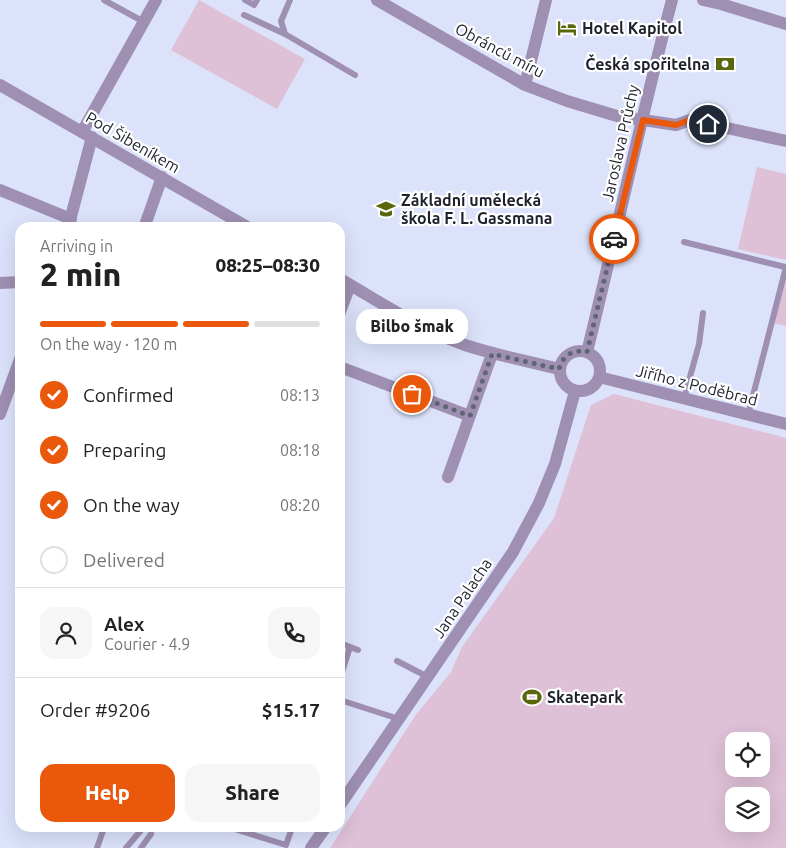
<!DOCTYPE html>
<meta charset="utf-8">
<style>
:root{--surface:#fff;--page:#f6f6f6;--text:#222;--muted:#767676;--line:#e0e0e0;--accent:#ea580c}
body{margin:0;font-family:Ubuntu,sans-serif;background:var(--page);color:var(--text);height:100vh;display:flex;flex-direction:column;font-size:19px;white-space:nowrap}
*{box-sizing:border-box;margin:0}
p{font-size:16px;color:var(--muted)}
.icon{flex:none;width:28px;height:28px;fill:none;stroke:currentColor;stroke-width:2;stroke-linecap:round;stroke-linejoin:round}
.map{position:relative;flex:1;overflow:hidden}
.panel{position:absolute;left:15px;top:222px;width:330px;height:610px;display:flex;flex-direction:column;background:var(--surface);border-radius:15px;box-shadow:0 5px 20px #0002}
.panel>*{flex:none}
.tools{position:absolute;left:725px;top:732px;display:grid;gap:10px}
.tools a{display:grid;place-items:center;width:45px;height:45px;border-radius:10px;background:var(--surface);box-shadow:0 5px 20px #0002;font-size:25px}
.pin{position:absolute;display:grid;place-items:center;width:42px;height:42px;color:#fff;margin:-21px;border:2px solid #fff;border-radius:50%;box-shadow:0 1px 5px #0007}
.courier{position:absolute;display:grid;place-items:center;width:50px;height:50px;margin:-25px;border:4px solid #ea580c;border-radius:50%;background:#fff;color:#222;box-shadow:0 1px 6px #0007}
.bubble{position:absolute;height:35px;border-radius:15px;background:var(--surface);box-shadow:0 5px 20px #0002;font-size:16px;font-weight:800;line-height:35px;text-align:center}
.summary em{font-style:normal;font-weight:800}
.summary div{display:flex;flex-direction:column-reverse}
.summary{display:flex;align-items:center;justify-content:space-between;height:85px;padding:0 25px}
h1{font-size:32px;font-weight:800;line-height:38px}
.bar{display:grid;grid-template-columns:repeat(4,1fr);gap:8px 5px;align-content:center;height:60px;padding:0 25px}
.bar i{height:6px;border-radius:4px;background:var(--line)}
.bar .on{background:var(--accent)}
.bar p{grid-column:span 4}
.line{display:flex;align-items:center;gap:12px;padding:0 25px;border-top:1px solid var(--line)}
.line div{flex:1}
.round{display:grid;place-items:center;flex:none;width:52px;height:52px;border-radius:15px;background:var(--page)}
ol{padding:0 25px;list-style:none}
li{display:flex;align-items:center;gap:15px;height:55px}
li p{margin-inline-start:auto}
li .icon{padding:5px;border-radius:50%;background:var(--accent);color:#fff;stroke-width:4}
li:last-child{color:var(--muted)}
li i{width:28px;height:28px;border:2px solid var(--line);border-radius:50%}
.action{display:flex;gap:10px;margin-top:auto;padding:10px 25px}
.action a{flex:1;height:58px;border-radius:15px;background:var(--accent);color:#fff;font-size:20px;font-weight:800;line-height:58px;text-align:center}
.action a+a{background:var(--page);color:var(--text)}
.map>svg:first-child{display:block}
.green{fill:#dec0d7;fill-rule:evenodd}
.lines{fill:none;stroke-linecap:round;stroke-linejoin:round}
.service{stroke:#9e8fb3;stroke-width:6}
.minor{stroke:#9e8fb3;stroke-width:12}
.tertiary{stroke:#9e8fb3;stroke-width:12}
.done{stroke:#606574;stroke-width:5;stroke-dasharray:0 9}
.route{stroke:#ea580c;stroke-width:6}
.labels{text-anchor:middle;stroke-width:4.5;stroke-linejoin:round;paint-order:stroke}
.poi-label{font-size:16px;font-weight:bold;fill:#1e212c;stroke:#fff;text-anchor:start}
.street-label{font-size:16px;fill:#1e212c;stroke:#fff}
</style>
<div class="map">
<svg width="786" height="848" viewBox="0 0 786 848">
<rect width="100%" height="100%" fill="#dbe2fa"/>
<path class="green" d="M199 0 305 59 277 109 171 50Z
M757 167 786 174V260L738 249Z
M786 275V326L774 323Z
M614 394 786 438V848H330L415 716 451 672 462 647 554 518 591 405ZM734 741H761V769H734ZM734 796H761V824H734Z"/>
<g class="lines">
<path class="service" d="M104 0 144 22
M245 0 254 5 257 0
M290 0 281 21 285 34 355 75
M244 15 285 34
M684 242 785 267
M684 399 699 344 703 313
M748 415 786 267
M340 643 358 650
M397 661 428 677
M340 678 350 647
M340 700 399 719
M231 828 286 845 292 828
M97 848 104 828
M126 848 143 828
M141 848 151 834"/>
<path class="minor" d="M377 0 525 85 567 101 617 116 676 125 690 120 786 141
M703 0 721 4 786 24
M0 85 249 228
M525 85 546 0
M82 132 156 0
M0 190 71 219
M68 228 92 137
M144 228 162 177
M340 279C380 302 419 328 462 344 494 355 527 361 559 369
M0 283 20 282
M340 312 350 285
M340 367 470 416
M0 414 20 359
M448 477 492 354"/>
<path class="tertiary" d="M560 371a20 20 0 1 1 40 0a20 20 0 1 1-40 0Z
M587 352C616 235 641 117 672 0
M599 377 786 424
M340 805 513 552 539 503 555 464 575 391
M311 848 325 828"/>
</g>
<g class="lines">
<path class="done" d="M412 394 470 416 492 354 559 369C563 355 573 349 587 352L614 239"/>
<path class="route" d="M614 239 643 120 676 125 690 120 708 124"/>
</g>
<defs>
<g id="hotel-bare" transform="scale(1.5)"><path d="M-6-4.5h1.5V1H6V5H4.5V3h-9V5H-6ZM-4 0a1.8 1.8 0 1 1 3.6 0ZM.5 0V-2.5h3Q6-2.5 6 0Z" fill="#59660b" stroke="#fff" stroke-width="2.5" paint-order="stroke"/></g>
<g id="bank-bare" transform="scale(1.5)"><path d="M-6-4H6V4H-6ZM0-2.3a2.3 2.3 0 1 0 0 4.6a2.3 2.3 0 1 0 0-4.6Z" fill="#59660b" stroke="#fff" stroke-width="2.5" paint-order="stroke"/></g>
<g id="school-bare" transform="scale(1.5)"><path d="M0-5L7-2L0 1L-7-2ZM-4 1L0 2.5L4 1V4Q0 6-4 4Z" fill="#59660b" stroke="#fff" stroke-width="2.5" paint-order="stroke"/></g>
<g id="stadium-bare" transform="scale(1.5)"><path d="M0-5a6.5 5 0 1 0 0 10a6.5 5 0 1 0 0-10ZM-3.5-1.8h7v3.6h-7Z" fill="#59660b" stroke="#fff" stroke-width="2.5" paint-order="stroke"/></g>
</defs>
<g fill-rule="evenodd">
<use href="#hotel-bare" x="567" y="28"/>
<use href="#bank-bare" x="725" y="64"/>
<use href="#school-bare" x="386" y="209"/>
<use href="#stadium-bare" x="532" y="697"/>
</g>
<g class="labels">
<g class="poi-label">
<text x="582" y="34">Hotel Kapitol</text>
<text x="710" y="70" text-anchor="end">Česká spořitelna</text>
<text x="401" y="206">Základní umělecká<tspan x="401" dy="18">škola F. L. Gassmana</tspan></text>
<text x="547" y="703">Skatepark</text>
</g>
<g class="street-label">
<text transform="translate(500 50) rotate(28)" y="6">Obránců míru</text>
<text transform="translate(133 142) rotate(30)" y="6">Pod Šibeníkem</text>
<text transform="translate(620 143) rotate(-77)" y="6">Jaroslava Průchy</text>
<text transform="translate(697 385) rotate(14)" y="6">Jiřího z Poděbrad</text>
<text transform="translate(462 598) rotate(-56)" y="6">Jana Palacha</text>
</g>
</g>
</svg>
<div class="tools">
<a><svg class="icon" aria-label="locate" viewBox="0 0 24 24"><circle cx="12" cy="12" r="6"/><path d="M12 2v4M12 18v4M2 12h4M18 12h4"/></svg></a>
<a><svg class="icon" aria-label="layers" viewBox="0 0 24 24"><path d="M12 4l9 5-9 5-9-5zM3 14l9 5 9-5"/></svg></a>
</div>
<div class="pin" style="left:412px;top:394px;background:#ea580c"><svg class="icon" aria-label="bag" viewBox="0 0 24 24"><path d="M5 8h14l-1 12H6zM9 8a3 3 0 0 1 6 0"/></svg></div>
<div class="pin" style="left:708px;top:124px;background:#1f2937"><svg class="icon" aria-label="home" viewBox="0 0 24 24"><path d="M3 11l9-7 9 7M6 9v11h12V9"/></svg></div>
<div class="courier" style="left:614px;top:239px"><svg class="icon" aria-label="car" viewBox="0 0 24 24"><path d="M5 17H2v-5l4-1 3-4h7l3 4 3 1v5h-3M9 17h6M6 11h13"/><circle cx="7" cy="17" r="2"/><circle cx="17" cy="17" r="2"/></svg></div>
<div class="bubble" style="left:356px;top:309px;width:112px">Bilbo šmak</div>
<section class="panel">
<div class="summary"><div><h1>2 min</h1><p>Arriving in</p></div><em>08:25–08:30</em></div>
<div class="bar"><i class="on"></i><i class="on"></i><i class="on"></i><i></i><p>On the way · 120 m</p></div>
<ol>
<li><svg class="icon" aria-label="check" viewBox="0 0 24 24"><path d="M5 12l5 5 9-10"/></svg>Confirmed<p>08:13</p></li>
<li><svg class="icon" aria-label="check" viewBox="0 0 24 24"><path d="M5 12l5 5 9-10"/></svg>Preparing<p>08:18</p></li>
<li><svg class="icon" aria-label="check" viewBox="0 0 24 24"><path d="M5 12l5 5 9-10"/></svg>On the way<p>08:20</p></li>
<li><i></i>Delivered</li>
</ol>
<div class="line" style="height:90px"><a class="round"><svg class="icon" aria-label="person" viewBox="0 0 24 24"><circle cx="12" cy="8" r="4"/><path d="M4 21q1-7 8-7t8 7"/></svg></a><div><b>Alex</b><p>Courier · 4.9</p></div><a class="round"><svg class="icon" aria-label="phone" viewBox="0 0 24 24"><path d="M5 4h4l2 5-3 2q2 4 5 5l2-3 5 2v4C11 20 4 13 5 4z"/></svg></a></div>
<div class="line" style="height:65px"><div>Order #9206</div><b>$15.17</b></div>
<div class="action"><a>Help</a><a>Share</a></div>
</section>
</div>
